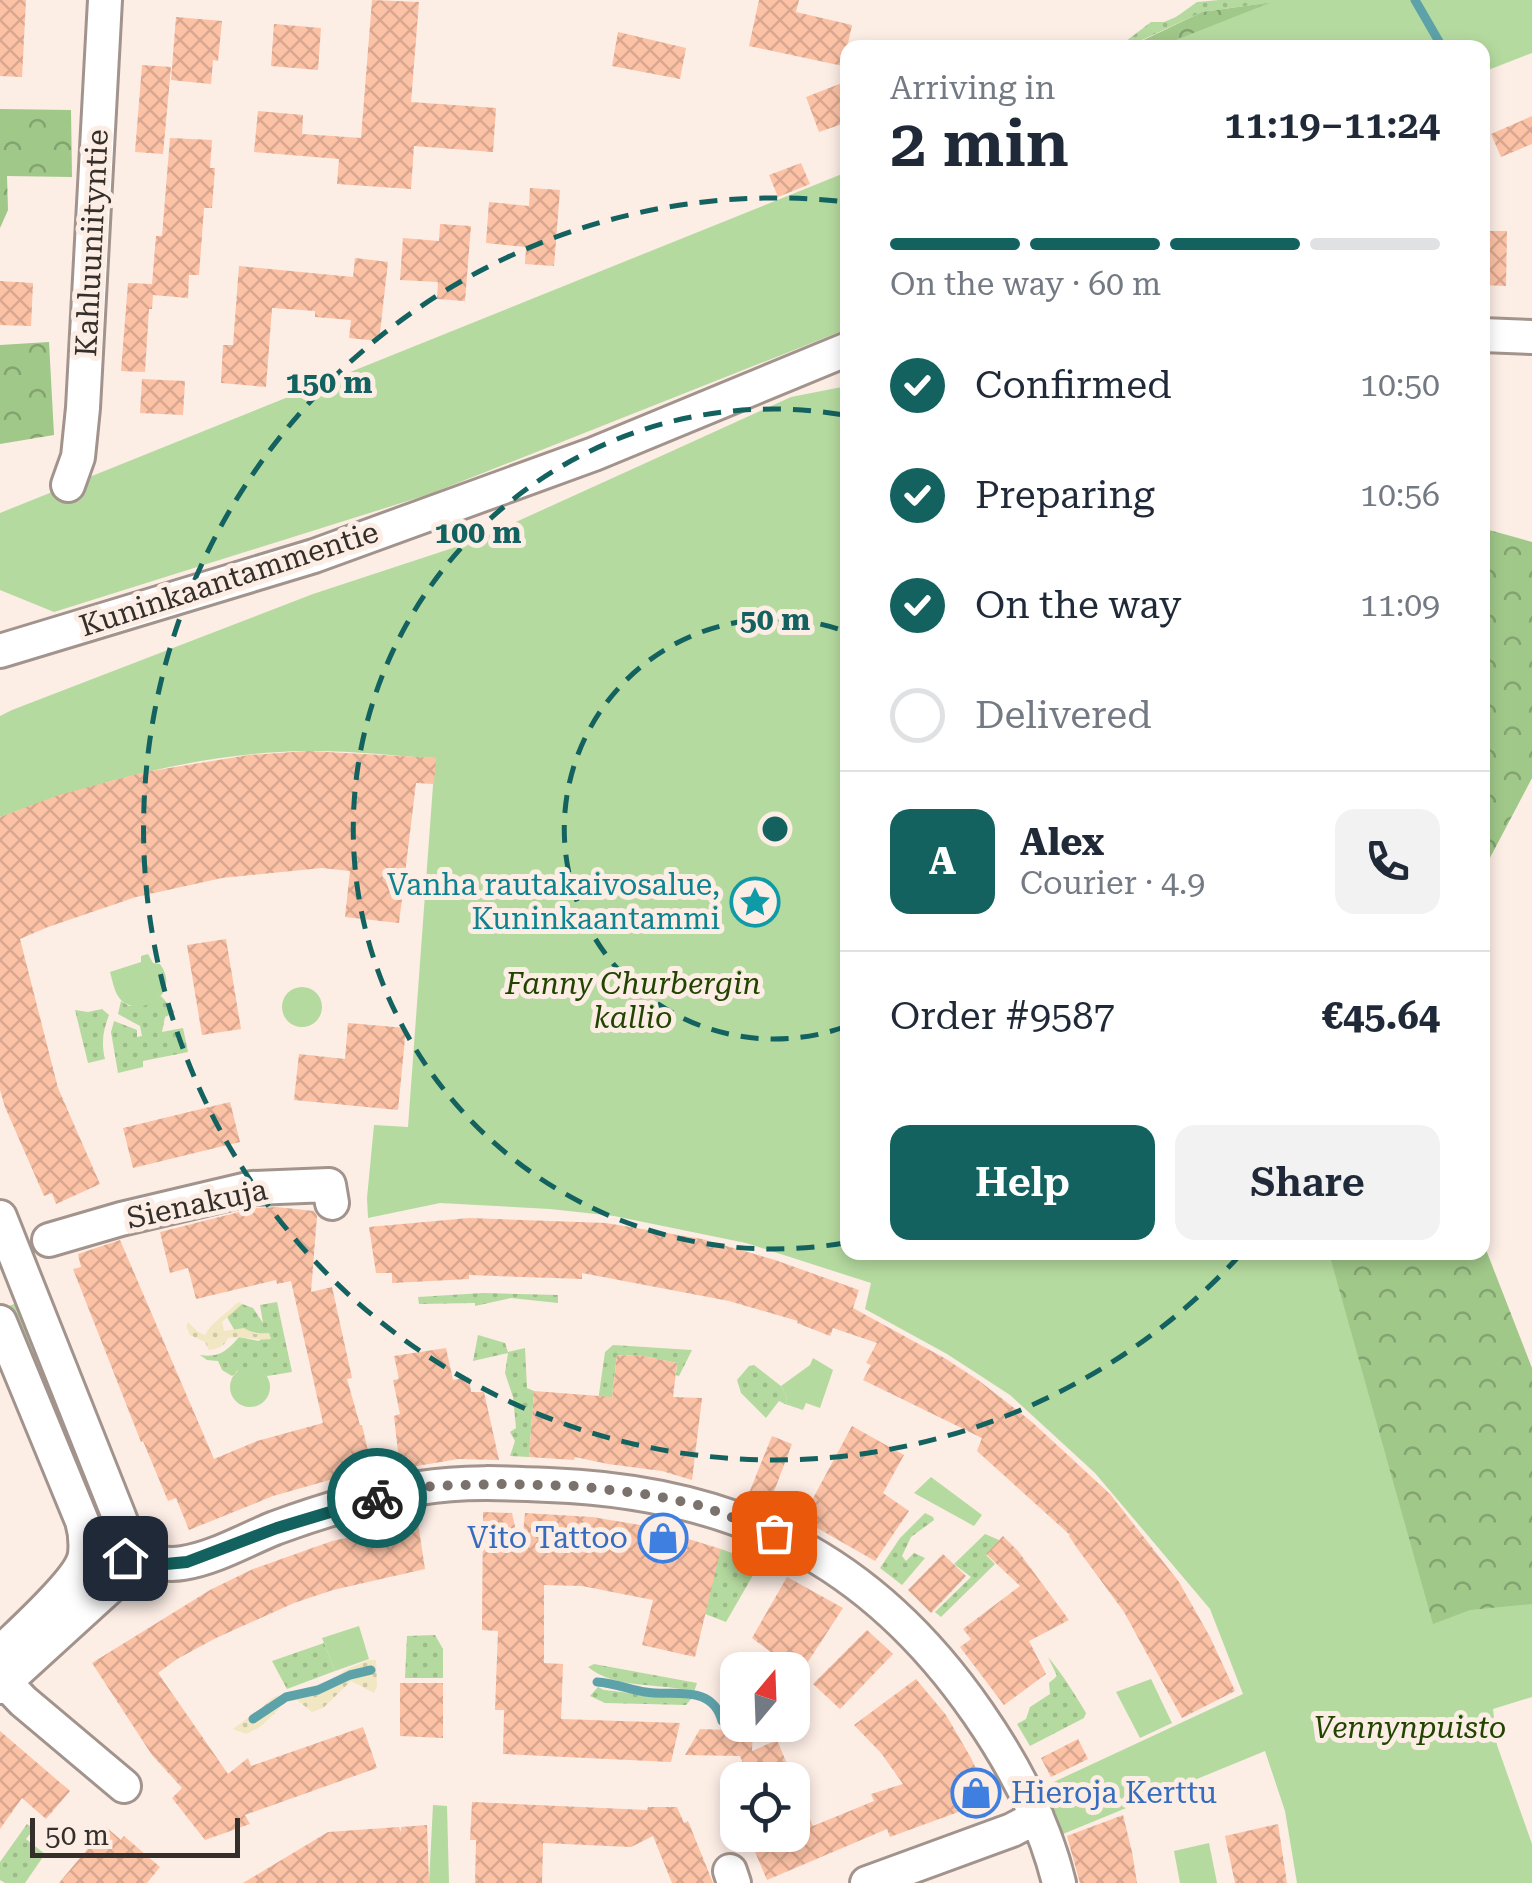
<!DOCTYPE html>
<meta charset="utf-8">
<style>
:root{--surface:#fff;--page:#f2f2f3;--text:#1f2937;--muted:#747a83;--line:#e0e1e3;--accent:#13625f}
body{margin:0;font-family:"Roboto Serif",serif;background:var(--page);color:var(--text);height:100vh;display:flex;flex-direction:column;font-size:38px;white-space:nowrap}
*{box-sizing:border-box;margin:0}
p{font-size:32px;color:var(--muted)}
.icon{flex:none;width:55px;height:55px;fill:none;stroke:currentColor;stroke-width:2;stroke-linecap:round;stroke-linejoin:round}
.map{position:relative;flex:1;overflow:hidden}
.details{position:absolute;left:840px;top:40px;width:650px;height:1220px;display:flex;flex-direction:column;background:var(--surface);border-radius:20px;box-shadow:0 5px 15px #0003}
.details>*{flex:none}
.needle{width:65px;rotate:19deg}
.tools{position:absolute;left:720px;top:1652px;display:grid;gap:20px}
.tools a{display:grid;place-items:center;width:90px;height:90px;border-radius:20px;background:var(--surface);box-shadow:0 5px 15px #0003;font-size:50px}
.scale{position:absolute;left:30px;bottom:25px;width:210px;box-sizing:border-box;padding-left:10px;border:5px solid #352f2c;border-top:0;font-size:28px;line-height:35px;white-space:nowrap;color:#352f2c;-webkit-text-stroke:8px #fcede5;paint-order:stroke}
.pin{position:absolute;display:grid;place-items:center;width:85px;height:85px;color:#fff;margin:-42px;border-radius:20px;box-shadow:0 5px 15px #0006}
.courier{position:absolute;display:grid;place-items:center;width:100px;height:100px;margin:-50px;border:8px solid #13625f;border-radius:50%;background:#fff;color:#222;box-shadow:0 2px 12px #0007}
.headline em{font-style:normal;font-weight:600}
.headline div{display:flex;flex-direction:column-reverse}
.headline{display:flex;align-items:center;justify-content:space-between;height:170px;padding:0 50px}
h1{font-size:65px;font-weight:600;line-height:75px}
.bar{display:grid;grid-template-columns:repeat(4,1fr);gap:15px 10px;align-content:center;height:120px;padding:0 50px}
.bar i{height:12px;border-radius:8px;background:var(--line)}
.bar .on{background:var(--accent)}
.bar p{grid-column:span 4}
.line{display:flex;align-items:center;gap:25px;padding:0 50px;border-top:2px solid var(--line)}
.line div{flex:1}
.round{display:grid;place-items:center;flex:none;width:105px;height:105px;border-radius:20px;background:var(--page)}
ol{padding:0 50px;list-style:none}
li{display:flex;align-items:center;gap:30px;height:110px}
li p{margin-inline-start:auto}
li .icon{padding:10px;border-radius:50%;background:var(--accent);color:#fff;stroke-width:4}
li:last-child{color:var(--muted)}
li i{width:55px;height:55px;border:5px solid var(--line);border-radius:50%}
.cta{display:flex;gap:20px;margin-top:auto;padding:20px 50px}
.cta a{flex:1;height:115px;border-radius:20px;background:var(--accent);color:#fff;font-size:40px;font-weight:600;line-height:115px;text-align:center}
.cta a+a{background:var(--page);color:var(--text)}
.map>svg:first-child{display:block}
.grass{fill:url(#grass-dots)}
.forest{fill:url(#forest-crowns)}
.sand{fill:url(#sand-dots)}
.park{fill:#b5da9f}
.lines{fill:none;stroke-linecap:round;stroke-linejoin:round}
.stream{stroke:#5ea2a9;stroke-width:9}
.building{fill:url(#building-cross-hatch)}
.minor-casing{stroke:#a2948d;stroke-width:38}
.minor{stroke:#fff;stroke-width:32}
.done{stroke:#7b726d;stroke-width:10;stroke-dasharray:0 18}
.route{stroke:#13625f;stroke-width:12}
.ring{fill:none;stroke:#13625f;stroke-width:5;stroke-dasharray:18 12}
.labels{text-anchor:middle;stroke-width:10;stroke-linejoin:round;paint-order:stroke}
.street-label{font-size:30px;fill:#352f2c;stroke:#fcede5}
.culture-label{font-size:30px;fill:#0d838f;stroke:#fcede5;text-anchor:end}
.park-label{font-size:30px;font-style:italic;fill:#214400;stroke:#fcede5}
.shop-label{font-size:30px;fill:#366cbe;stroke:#fcede5;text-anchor:end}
.centre{fill:#13625f;stroke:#fcede5;stroke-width:5}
.ring-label{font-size:30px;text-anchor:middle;font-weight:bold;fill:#13625f;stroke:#fcede5;stroke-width:10;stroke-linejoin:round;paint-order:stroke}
</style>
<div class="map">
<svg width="1532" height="1883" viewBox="0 0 1532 1883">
<defs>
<pattern id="grass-dots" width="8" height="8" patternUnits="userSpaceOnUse" patternTransform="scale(2.5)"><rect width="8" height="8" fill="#b5da9f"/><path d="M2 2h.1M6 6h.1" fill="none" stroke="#9cbb89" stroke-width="1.8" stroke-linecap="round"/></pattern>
<pattern id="forest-crowns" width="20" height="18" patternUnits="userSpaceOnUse" patternTransform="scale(2.5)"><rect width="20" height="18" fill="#a0c889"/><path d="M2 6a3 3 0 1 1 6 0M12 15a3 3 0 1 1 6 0" fill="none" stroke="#83a370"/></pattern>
<pattern id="sand-dots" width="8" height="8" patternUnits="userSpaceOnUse" patternTransform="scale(2.5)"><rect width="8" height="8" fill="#f1e7c2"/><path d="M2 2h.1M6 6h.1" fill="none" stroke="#cfc6a7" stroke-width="1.8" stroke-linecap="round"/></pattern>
<pattern id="building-cross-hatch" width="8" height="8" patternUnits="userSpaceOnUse" patternTransform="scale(2.5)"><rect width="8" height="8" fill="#fcc2a6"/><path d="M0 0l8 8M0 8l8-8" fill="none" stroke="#d9a78f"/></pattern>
</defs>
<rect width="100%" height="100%" fill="#fcede5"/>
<path class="grass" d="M1219 0H1288L1202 12 1127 47 1117 48 1151 22H1164L1176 17 1197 2Z
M161 996 175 1012 165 1017 162 1032 183 1028 188 1052 143 1061V1067L118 1073 111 1032 114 1021 137 1030V1037L142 1036 140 1026 118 1014 121 1001 129 1006 153 1002Z
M102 1009 109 1015C103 1030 101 1044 105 1059L88 1063 75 1010 88 1012Z
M483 1293 558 1295V1303L511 1298 475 1306V1303L419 1304 418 1297Z
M24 1300 104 1499 90 1505 9 1306Z
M277 1302 292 1372 267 1376 256 1368 237 1371 232 1376 222 1370 218 1361 207 1360 200 1355C219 1358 227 1351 239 1337L259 1341 266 1334C254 1334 247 1328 235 1331L227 1317 242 1304 253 1308 263 1323 260 1305Z
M478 1335 505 1343 508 1352 525 1348 527 1388 534 1391 529 1457 510 1456 515 1441 510 1432 516 1428 513 1397 505 1373 508 1353 473 1361Z
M613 1345 692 1350 679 1376 676 1375 677 1363 643 1356 617 1355 611 1405 598 1401 605 1352Z
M754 1365 781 1386 787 1396 785 1404 779 1401 766 1418 741 1393 737 1380 749 1366Z
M925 1513 933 1517 934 1520 911 1537 902 1556 906 1561 914 1553 925 1558 902 1585 880 1568 900 1538Z
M985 1534 999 1540 986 1555 995 1564 941 1617 935 1612 971 1577 954 1564Z
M721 1549 760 1563 726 1622 687 1607Z
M435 1635 443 1649V1678H405L407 1636Z
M324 1643 335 1671 287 1689 272 1661Z
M1048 1657C1063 1675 1074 1693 1086 1713L1084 1718 1030 1746 1017 1724 1026 1719 1030 1707 1050 1694 1049 1683 1057 1676Z
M594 1664 697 1683 694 1692C660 1682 616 1690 588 1667Z
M598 1687 604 1690 656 1696 679 1694 692 1698 686 1705 605 1703 590 1696Z
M27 1824 34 1829 26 1839 45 1854 25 1883H5L0 1880V1862Z"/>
<path class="forest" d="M1288 0 1296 47 1127 48 1202 12Z
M0 109 71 110 72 177 7 176 8 210 0 228Z
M49 342 54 435 0 444V345Z
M1482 528 1532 542V778L1483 871Z
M1483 1242 1532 1368V1657L1389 1690 1178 1253 1482 1252Z"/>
<path class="sand" d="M238 1302 242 1304 222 1322 224 1331 244 1328 255 1334 269 1333 271 1339C255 1341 241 1335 228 1338 225 1346 218 1349 209 1350L205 1342 190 1335 187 1328 188 1322 198 1332 205 1335C213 1320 227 1314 238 1302Z
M369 1660H376L377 1686 374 1693 351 1681 323 1708 312 1712 297 1700 286 1702 260 1727 246 1734 233 1729 263 1707 272 1698 333 1680 345 1670Z"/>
<path class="park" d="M1277 0H1532V53L1483 72 1482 48 1158 47Z
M847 172V329L430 494 54 612 0 590V513Z
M847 386 848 1252 1329 1253 1433 1624 1470 1610 1532 1604V1697L1493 1709 1497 1745 1532 1844V1883H1297L1285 1811 1265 1751 1063 1834 1045 1786 1243 1694 1210 1609 1095 1473 1010 1395 947 1354 865 1309 871 1283 746 1243 614 1216 550 1209 440 1203 368 1218 367 1198 374 1125 408 1127 435 758C392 756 348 750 305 751 200 753 98 781 0 817V716L12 710 313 594 474 541 791 397Z
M148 954 153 963 160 964C184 997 133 1021 118 996 114 990 112 979 110 972L141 962V956Z
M282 1007a20 20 0 1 1 40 0a20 20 0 1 1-40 0Z
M813 1358 833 1370 820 1408 806 1403 803 1410 785 1404 787 1396 781 1386 810 1365Z
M230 1387a20 20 0 1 1 40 0a20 20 0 1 1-40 0Z
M931 1477 982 1515 974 1526 914 1493Z
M359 1626 369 1659 335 1671 322 1638Z
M1151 1679 1172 1723 1140 1738 1116 1692Z
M433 1805 447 1806 449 1883H429Z
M1209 1843 1217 1883H1180L1174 1851Z"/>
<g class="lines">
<path class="stream" d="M1415 0 1441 45
M597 1682C613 1683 629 1689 645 1692 673 1697 712 1683 722 1721
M253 1719 286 1697 318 1690 350 1675 371 1670"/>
</g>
<path class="building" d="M0 0H26L22 77 0 76Z
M372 0 419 2 411 102 496 108 493 152 414 146 411 189 337 184 339 159 254 152 258 111 303 115 302 134 361 138Z
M759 0H799L796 12 852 25 843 66 749 46Z
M176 17 222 21 218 61 213 60 211 84 171 80Z
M274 24 321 28 318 70 271 66Z
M618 32 686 48 680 79 612 66Z
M142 65 171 67 163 154 135 152Z
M842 83 848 99V122L819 132 806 97Z
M1532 116V144L1501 157 1491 134Z
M170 138 212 140 210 168H215L212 208H204L199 275H189L188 298 153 295 152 309H149L145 372 121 371 128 283 152 284 156 236H162Z
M801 163 810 184 778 197 769 175Z
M530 188 560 190 554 266 525 264 526 247 486 243 489 202 529 206Z
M440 224 471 226 465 301 437 299 438 282 400 280 403 238 439 241Z
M1482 231H1507L1506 286 1482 285Z
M355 258 388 262 379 341 349 338 351 320 315 317V311L272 308 266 387 221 383 223 345H233L239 266 353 277Z
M0 281 33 283 31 326 0 325Z
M142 379 185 381 183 415 140 413Z
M308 751 436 758 434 784 416 783 399 923 345 917 350 871 322 868 222 878 136 897 48 927 20 939 58 1088 100 1184 56 1204 52 1193 44 1196 5 1107 0 1090V817L59 795 145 772 249 755Z
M226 939 241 1029 202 1035 187 945Z
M348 1023 406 1028 398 1110 294 1100 299 1054 345 1059Z
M230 1102 240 1142 133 1168 123 1128Z
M276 1207 314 1211 317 1216 311 1292 332 1287 352 1378 347 1379 360 1425H362L372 1468 273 1496 189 1530 176 1498 168 1501 143 1441 141 1442 73 1269 81 1267 78 1254 120 1240 214 1459 257 1441 323 1423 291 1281 277 1284 276 1280 196 1299 188 1268 170 1273 160 1232 255 1208Z
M469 1218 606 1223 702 1239 775 1260 859 1290 853 1308 946 1359 978 1380 1032 1422 1110 1494 1179 1582 1210 1637 1235 1691 1182 1718 1124 1612 1077 1548 1069 1536 1070 1535 977 1451 982 1438 863 1380 871 1365 866 1363 877 1343 833 1328 830 1336 797 1323 798 1321 729 1301 582 1273V1279L469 1275V1279L392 1283V1273H376L369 1227Z
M446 1348 453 1380 469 1377 471 1392H484L499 1460 458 1459 411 1467 409 1458 399 1461 394 1416 400 1414 393 1380 399 1379 394 1356Z
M617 1355 643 1356 677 1363 673 1397 702 1398 692 1480 662 1471 608 1464 575 1457 574 1460 529 1457 534 1391 612 1397Z
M852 1426 904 1455 883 1493 909 1511 875 1561 812 1525 814 1520 804 1515Z
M772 1436 792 1444 770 1502 749 1493Z
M483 1512 512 1513 521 1554 525 1513 592 1517 646 1526 721 1549 695 1657 642 1645 653 1600 582 1586 544 1585V1663L563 1664 561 1719 680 1723 671 1762 503 1754 504 1710H495L498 1631 482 1630Z
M418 1523 425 1569 333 1590 294 1603 216 1638 177 1659 158 1673 228 1774 248 1758 251 1766 363 1727 377 1768 245 1815 250 1824 205 1840 172 1798 182 1788 152 1755 92 1663 210 1590 253 1569 332 1541Z
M1003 1536 1018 1551 1069 1620 1029 1641 1046 1674 1004 1705 960 1647 971 1639 963 1629 1020 1586 986 1554Z
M943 1554 966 1576 931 1613 908 1590Z
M787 1577 843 1608 800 1674 752 1638Z
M867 1630 893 1654 840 1709 813 1684Z
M916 1679 946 1715 971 1758 991 1800 890 1837 887 1829 767 1880 748 1835H792V1780H750L740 1756 685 1755 700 1729 753 1731 752 1751 777 1740 813 1826 874 1801 871 1794 903 1784 881 1753 854 1725Z
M400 1683H443V1738L400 1736Z
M0 1731 70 1791 46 1819 22 1798 0 1829Z
M1078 1739 1088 1759 1051 1777 1041 1758Z
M472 1802 647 1810 648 1807H677L684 1823 688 1821 713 1883H672L653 1836 631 1847 543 1843 542 1883H475L476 1840H470Z
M1123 1815 1132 1852 1137 1883H1080L1067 1836Z
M1278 1824 1287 1883H1235L1225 1836Z
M427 1825 429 1883H243L328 1832 399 1827 401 1832V1827Z
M106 1827 121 1840 124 1836 160 1867 147 1883H59Z"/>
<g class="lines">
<g class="minor-casing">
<path id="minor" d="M1482 335 1532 337
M68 485 78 457 83 408 105 0
M0 651 314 556 594 454 848 349
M0 1217 118 1514 125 1532V1558L113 1584 0 1687
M49 1240 121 1219 252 1188 329 1185 332 1203
M0 1322 82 1521C85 1531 86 1544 85 1554 82 1579 20 1633 0 1653
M85 1554C100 1555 115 1556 130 1558 148 1561 165 1566 183 1563 215 1558 245 1540 275 1528 321 1511 372 1496 420 1488 462 1481 507 1483 549 1485 735 1492 871 1558 978 1713 1014 1765 1044 1821 1059 1883
M0 1677 23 1701 124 1786
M730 1871 734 1883
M867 1883 1012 1830 1037 1817"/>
</g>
<use href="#minor" class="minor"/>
</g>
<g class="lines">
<path class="done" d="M377 1498 432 1486 506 1484 577 1486 652 1495 702 1506 774 1533"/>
<path class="route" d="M125 1558 166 1564 187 1562 277 1528 377 1498"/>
</g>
<g class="ring">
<path d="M847 1026A210 210 0 1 1 847 632"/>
<path d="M844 1243A420 420 0 1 1 844 415"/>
<path d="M1240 1255A631 631 0 1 1 846 202"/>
</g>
<defs>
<g id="sight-ring" transform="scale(2.5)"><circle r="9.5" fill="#fcede5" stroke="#0f9aa8" stroke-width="1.5"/><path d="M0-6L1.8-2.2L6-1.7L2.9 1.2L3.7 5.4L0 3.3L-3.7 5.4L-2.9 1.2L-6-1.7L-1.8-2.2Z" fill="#0f9aa8"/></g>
<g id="shop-ring" transform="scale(2.5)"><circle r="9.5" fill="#fcede5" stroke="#3f7fe0" stroke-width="1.5"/><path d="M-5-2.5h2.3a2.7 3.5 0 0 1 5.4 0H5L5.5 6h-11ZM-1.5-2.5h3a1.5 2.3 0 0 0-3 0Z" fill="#3f7fe0"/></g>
</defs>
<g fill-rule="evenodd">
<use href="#sight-ring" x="755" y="902"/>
<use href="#shop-ring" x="663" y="1538"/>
<use href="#shop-ring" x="976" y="1793"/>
</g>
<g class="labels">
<g class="street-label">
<text transform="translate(92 243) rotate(-87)" y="10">Kahluuniityntie</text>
<text transform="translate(229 579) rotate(-18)" y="10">Kuninkaantammentie</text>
<text transform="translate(197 1204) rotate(-12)" y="10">Sienakuja</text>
</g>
<g class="culture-label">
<text x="720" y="895">Vanha rautakaivosalue,<tspan x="720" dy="34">Kuninkaantammi</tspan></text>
</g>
<g class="park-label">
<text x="633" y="994">Fanny Churbergin<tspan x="633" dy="34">kallio</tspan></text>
<text x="1410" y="1738">Vennynpuisto</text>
</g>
<g class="shop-label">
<text x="628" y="1548">Vito Tattoo</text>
<text x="1011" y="1803" text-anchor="start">Hieroja Kerttu</text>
</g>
</g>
<circle cx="775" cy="829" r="15" class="centre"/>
<g class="ring-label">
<text x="329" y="393">150 m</text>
<text x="478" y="543">100 m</text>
<text x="775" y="630">50 m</text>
</g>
</svg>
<div class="tools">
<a><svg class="needle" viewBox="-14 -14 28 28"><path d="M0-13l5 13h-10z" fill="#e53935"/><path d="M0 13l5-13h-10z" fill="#747a83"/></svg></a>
<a><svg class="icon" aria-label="locate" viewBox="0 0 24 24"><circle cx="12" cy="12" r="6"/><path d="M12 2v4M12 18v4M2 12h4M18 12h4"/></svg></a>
</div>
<div class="scale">50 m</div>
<div class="pin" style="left:774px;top:1533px;background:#ea580c"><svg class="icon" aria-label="bag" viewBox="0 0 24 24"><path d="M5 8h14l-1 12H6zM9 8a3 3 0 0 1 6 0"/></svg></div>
<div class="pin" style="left:125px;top:1558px;background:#1f2937"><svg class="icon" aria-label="home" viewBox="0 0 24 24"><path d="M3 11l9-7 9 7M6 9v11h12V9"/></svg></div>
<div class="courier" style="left:377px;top:1498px"><svg class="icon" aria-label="bike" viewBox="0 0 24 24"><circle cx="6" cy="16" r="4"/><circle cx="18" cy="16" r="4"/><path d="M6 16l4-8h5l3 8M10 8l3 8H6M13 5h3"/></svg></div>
<section class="details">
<div class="headline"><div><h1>2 min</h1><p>Arriving in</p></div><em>11:19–11:24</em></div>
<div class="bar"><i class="on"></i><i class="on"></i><i class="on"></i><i></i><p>On the way · 60 m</p></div>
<ol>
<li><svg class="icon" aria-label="check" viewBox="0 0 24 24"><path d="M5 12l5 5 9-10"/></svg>Confirmed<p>10:50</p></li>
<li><svg class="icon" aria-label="check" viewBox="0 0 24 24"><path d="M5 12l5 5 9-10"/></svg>Preparing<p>10:56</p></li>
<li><svg class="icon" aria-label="check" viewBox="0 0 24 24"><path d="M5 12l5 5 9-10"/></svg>On the way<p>11:09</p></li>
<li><i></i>Delivered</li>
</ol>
<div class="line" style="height:180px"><b class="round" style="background:var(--accent);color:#fff">A</b><div><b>Alex</b><p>Courier · 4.9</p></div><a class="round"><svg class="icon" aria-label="phone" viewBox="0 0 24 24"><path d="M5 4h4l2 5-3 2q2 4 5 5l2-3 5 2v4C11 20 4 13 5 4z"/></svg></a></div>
<div class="line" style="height:130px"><div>Order #9587</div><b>€45.64</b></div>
<div class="cta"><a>Help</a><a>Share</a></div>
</section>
</div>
